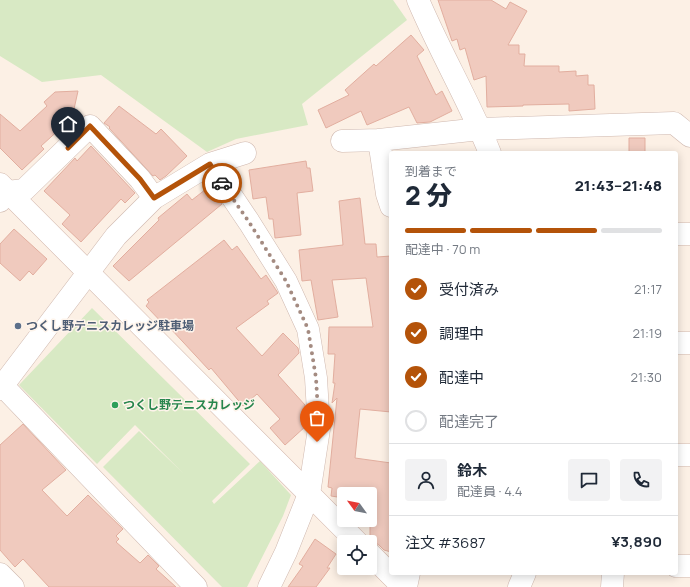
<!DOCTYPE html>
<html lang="ja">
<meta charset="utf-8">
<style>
:root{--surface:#fff;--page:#f2f2f3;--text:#1f2937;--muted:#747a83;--line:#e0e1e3;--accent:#b45309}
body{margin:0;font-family:Manrope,"Noto Sans JP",sans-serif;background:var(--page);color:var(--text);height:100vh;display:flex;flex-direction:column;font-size:15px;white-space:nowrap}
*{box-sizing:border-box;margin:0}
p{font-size:13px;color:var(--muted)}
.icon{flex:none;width:22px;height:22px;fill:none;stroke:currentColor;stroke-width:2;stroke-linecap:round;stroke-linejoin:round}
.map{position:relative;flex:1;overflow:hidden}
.side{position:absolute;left:389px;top:151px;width:289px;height:424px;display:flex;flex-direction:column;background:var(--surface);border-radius:4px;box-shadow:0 2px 10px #0003}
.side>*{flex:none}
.needle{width:26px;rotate:303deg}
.tools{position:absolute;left:337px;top:487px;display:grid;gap:8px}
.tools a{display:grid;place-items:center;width:40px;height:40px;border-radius:4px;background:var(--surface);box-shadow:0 2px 10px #0003;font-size:20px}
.pin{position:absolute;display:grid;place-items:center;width:34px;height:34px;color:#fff;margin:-41px -17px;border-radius:50% 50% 50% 0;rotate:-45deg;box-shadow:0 0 4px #0007}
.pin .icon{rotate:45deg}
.courier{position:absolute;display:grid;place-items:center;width:40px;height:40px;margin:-20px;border:3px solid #b45309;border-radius:50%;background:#fff;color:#222;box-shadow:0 1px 5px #0007}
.head em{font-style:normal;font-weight:800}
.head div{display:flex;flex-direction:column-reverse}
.head{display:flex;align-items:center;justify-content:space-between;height:68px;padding:0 16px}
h1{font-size:26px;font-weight:800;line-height:30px}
.bar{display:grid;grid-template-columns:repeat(4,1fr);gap:6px 4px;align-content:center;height:48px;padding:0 16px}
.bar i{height:5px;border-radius:3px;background:var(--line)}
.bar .active{background:var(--accent)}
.bar p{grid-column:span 4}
.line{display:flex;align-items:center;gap:10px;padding:0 16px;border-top:1px solid var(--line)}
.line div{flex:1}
.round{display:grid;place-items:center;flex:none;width:42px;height:42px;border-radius:4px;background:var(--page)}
ol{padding:0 16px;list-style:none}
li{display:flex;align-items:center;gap:12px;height:44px}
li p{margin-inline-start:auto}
li .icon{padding:4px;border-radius:50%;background:var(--accent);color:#fff;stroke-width:4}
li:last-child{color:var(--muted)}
li i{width:22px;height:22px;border:2px solid var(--line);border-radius:50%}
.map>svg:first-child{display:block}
.green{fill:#d8e9c4}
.building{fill:#f0cabe;stroke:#e2ae9f}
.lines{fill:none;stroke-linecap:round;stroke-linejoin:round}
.street-casing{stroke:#cfb8af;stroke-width:23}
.secondary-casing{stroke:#d2b7ac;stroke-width:23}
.street{stroke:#fff;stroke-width:22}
.secondary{stroke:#fff;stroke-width:22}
.done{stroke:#a48b81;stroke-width:4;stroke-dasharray:0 7.2}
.route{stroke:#b45309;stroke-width:5}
.service-dot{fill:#5c6f8a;stroke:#fef4eb;stroke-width:1.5}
.leisure-dot{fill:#2e9e5b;stroke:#fef4eb;stroke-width:1.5}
.labels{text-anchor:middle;stroke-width:3;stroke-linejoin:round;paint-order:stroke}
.service-label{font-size:12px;font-weight:bold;fill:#4e5e75;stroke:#fef4eb;text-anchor:start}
.leisure-label{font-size:12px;font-weight:bold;fill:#27864d;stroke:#fef4eb;text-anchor:start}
</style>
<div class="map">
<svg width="690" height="587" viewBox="0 0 690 587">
<rect width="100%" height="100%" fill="#fcf0e5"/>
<path class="green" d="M0 0H393L407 20 302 104 308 125 236 139 207 152 101 75 42 82 0 56Z
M92 308 250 464 212 501 214 504 260 461 291 495 283 516 247 587H222L103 467 139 431 183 473 135 425 97 464 19 385Z"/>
<path class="building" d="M438 0H491L506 9 510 2 527 11 508 45H519V54H525L524 66H559V72L576 71V76L588 75V85H594L595 109 569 111V104L523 105V106L487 107 486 76 474 80 465 48 460 50 457 39 452 41Z
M411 35 424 50 417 56 436 95 442 91 452 111 430 122 417 123 409 107 367 125 361 111 326 128 318 110 349 95 345 90 374 64 376 66Z
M78 91 72 118 41 146 44 149 22 170 0 148V114L20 131 47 106 44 102 55 92Z
M119 106 156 134 161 129 187 156 166 176 160 180 155 175 153 176 109 128 110 127 104 123Z
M629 138H645V153H629Z
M91 146 135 193 125 203 121 199 81 242 62 224 70 215 44 191 75 158 77 161Z
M306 161 307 168H310L313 191 297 193 301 235 275 238 273 219H269L266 197 253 199 249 170Z
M210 186 222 204 129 281 113 266 159 220 158 218 187 194 192 200Z
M360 198 365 244H376L377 257 391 256V412L360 409 355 458 391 463V552L384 550 379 545 374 542H370V494H344V498L331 496 332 488 328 487 337 398 332 403 335 383H333L335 354H328L329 327H373L366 278 332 280 338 317 318 320 311 280 302 281 299 250 343 245 339 201Z
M14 229 47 259 33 275 29 271 20 281 0 263V244Z
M224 240 232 250 237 246 261 279 266 275 278 293 267 301 269 304 236 328 262 356 283 333 298 348 299 353 278 375 305 405 306 426 285 445 270 428 280 419 257 394 243 406 211 368 209 370 170 328 169 330 146 306 149 302 147 300Z
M23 424 66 470 42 490 67 516 88 495 123 529 116 536 119 539 116 542 140 563 148 555 159 566 156 569 176 587H49L23 559 15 567 0 550V445Z
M315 539 336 554 327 568H330L316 587H288L303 566 299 564Z"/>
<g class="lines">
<g class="street-casing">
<path id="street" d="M418 0C440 52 469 101 490 153
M379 140 387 194 391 206
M342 141 379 140 480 129 674 123 690 136
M210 164 249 222 286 281 308 329 316 378 319 429 309 494 286 552 269 587
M0 201 8 192 24 190 90 126 140 179 154 198
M676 234H690
M676 343H690
M2 385 196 587
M0 389 116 236 154 198 210 164 245 153
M676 455H690
M676 566H690
M0 574 13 587
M406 587 409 573
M519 587 525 573
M612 587 613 573"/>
</g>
<g class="secondary-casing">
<path id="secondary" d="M0 184 357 542
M370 554 403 587"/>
</g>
<use href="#street" class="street"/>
<use href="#secondary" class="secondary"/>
</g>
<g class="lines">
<path class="done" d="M222 183 249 222 286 281 308 329 316 378 319 429 317 442"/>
<path class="route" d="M68 148 90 126 140 179 154 198 210 164 222 183"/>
</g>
<circle class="service-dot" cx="18" cy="326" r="4"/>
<circle class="leisure-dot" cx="115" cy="405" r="4"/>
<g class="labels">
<g class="service-label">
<text x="26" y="330">つくし野テニスカレッジ駐車場</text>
</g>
<g class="leisure-label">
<text x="123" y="409">つくし野テニスカレッジ</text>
</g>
</g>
</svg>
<div class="tools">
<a><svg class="needle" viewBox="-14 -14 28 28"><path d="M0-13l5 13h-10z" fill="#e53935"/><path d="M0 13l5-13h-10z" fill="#747a83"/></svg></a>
<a><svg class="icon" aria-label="locate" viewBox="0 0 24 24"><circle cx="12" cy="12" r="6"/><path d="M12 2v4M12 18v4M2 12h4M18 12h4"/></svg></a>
</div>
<div class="pin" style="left:317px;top:442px;background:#ea580c"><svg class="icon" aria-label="bag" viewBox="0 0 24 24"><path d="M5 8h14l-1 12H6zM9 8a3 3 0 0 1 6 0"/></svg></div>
<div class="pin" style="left:68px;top:148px;background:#1f2937"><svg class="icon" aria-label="home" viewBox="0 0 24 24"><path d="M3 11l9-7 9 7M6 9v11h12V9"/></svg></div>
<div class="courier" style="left:222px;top:183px"><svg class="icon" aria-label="car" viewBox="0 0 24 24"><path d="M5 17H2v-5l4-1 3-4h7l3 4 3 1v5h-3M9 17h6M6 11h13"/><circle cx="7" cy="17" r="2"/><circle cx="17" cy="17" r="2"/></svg></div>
<section class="side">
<div class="head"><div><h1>2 分</h1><p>到着まで</p></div><em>21:43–21:48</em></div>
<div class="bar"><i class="active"></i><i class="active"></i><i class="active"></i><i></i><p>配達中 · 70 m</p></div>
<ol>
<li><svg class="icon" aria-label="check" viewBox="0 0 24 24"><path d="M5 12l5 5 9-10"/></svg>受付済み<p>21:17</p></li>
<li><svg class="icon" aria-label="check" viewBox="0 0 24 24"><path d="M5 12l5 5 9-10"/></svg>調理中<p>21:19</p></li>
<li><svg class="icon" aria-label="check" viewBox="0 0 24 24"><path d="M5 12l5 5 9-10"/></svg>配達中<p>21:30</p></li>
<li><i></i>配達完了</li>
</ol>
<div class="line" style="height:72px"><a class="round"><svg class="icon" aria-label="person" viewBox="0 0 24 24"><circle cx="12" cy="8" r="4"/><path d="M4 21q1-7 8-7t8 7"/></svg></a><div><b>鈴木</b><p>配達員 · 4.4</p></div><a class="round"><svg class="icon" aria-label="chat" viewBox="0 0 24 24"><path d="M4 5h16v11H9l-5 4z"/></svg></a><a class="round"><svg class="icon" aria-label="phone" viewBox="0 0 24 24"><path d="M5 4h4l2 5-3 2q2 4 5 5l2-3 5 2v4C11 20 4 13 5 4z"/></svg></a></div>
<div class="line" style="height:52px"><div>注文 #3687</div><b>¥3,890</b></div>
</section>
</div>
